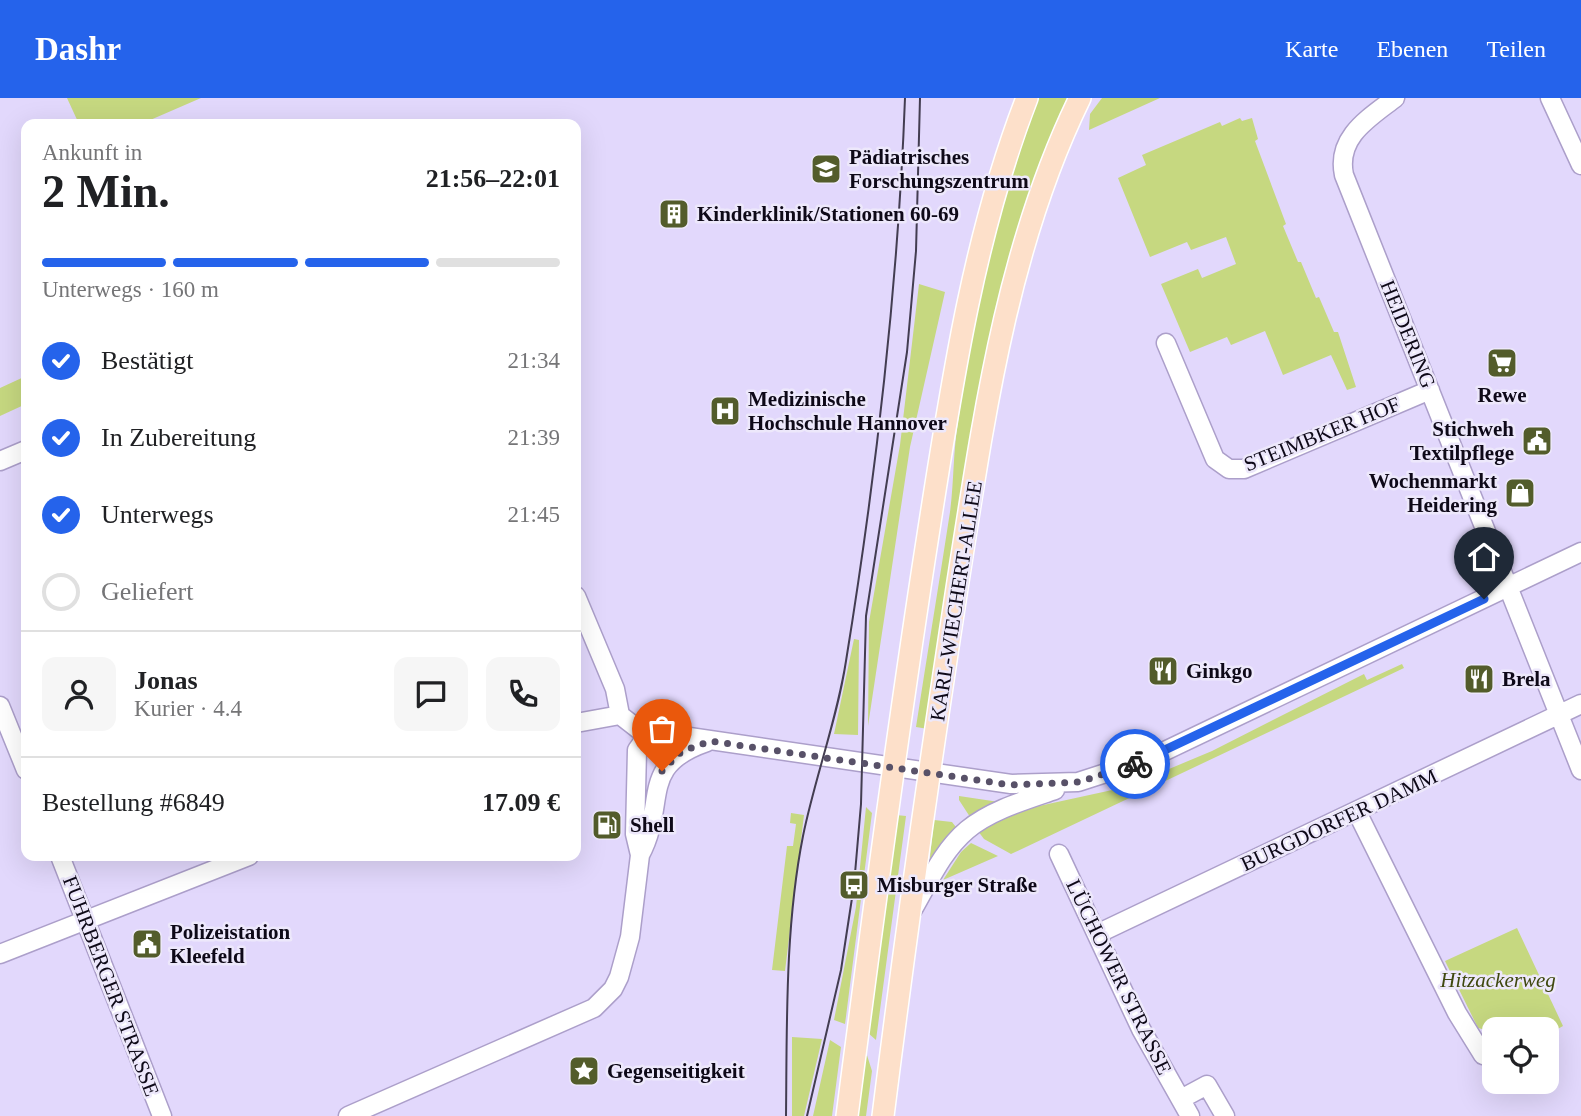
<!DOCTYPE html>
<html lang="de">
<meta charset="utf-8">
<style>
:root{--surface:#fff;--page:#f6f6f6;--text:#202124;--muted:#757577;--line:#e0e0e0;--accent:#2563eb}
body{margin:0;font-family:"Times New Roman",serif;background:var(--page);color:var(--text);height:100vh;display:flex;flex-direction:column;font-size:26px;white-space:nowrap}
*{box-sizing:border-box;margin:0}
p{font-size:23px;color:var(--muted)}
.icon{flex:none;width:38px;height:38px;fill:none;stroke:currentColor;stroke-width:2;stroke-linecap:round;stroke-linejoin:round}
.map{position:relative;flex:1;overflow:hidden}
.details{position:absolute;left:21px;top:21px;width:560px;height:742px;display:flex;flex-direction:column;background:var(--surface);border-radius:14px;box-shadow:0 7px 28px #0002}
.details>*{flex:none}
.fabs{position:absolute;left:1482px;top:919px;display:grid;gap:14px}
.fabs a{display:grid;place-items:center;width:77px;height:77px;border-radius:14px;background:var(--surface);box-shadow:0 7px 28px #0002;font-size:35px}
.pin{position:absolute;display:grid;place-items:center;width:60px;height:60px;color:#fff;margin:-72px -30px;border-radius:50% 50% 50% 0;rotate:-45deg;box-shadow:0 0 7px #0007}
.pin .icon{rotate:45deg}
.courier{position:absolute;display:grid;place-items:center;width:70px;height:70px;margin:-35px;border:5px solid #2563eb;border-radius:50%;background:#fff;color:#222;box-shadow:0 2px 9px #0007}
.head em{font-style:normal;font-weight:800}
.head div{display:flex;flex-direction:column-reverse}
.head{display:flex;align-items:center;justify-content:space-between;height:119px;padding:0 21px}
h1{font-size:46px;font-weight:800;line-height:52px}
.bar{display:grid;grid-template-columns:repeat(4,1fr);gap:10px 7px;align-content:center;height:84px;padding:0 21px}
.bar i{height:9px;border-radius:5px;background:var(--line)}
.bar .current{background:var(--accent)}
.bar p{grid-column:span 4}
.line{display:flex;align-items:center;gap:18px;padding:0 21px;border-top:2px solid var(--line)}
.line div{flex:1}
.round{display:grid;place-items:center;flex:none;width:74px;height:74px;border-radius:14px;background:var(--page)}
ol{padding:0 21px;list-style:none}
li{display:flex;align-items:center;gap:21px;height:77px}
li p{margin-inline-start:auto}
li .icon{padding:7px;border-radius:50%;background:var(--accent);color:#fff;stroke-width:4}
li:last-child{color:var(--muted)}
li i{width:38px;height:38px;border:4px solid var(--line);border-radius:50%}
header{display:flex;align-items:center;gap:42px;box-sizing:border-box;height:98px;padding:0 35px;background:var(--accent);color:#fff}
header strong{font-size:33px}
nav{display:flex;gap:38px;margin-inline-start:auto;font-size:24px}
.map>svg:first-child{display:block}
.green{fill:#c6d880}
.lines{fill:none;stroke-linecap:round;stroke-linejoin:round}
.minor-casing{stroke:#ac9fca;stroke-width:21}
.major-casing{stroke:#fff;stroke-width:24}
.minor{stroke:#fff;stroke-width:18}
.major{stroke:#fde0ca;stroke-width:21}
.tram{stroke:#433d51;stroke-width:2}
.done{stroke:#585168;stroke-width:7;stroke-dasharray:0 12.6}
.route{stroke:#2563eb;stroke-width:9}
.labels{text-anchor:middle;stroke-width:5;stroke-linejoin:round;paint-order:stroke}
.poi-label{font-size:21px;font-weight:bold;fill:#0e0918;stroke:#ede8fb;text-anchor:start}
.street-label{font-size:21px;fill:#0e0918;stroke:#ede8fb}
.park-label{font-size:21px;font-style:italic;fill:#3f480f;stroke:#ede8fb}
</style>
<header>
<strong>Dashr</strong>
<nav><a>Karte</a><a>Ebenen</a><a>Teilen</a></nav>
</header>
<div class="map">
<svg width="1581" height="1018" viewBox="0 0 1581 1018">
<rect width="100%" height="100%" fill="#e2d8fc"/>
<path class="green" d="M67 0H201L141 26H79Z
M1039 0H1067L1046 50 1009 178 928 631 916 629C927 557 939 486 950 414 954 384 953 354 958 324 975 214 999 104 1039 0Z
M1102 0H1160L1089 32 1090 16Z
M1240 20 1242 23 1252 20 1258 41 1255 43 1286 126 1283 128 1298 164H1301L1316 200 1319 199 1334 234H1338L1356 289 1347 292 1331 257 1283 277 1265 233 1231 247 1227 239 1190 254 1161 186 1198 171 1202 180 1236 166 1226 139 1191 152 1187 144 1150 159 1118 80 1146 67 1142 57 1220 24 1222 28Z
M919 186 945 194 910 349 868 628 869 524 900 347Z
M26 278V306L0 318V290Z
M854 541 859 542 858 637 834 636Z
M1402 566 1404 570 1011 756 984 741 978 733 1012 714 1126 689 1212 653 1364 576 1367 582Z
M959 698 999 704 972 722 959 702Z
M866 709 872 715 845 926 834 922 856 809Z
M791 715 804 717 785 873 772 872 787 748H793L796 726 790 725Z
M896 717 906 718 876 942 868 935Z
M934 722 952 724 959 733 929 768Z
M971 745 998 758 943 782 961 754Z
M1517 830 1563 928 1547 937V931H1494V934L1478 930 1445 863Z
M792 939 822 941 804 1018H792Z
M830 942 841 949 832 1018H813Z
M866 954 872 973 866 1018H857Z"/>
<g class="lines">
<g class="minor-casing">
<path id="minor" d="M1395 0C1369 20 1336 39 1344 77L1581 672
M1550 0 1581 67
M1166 245 1215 361 1229 371H1244L1430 292
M0 363 26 352
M576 498 615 591 620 617 647 638
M0 608 26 672
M576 625 620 617
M1357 714 1457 915 1483 957
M1059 756 1141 931 1190 1018
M640 757C668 705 637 668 707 644
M60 758 162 1018
M912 813C928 786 942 753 967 732 991 712 1026 702 1055 692
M1097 836 1581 606
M0 856 249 758
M1181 1001 1207 987 1225 1018
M348 1018 594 910 613 891 619 879 630 839 640 757 635 736 637 652 647 638 662 635 1011 686 1078 684 1146 662 1581 454"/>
</g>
<g class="major-casing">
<path id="major" d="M847 1018C872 824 898 630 928 437 951 290 973 139 1027 0
M883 1018C905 842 930 666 957 490 983 325 1006 151 1080 0"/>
</g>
<use href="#minor" class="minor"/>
<use href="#major" class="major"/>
<path class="tram" d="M786 1018C787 925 785 829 803 738 815 679 837 622 846 563 876 378 898 188 905 0
M807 1018 841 872 854 787 861 706 866 518 907 254 916 153 920 0"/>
</g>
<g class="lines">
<path class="done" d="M662 673 681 654 710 643 1011 687 1079 684 1135 666"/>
<path class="route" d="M1135 666 1484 501"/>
</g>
<defs>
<g id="university-square" transform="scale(1.575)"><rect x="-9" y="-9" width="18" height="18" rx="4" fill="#535c2b" stroke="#ede8fb"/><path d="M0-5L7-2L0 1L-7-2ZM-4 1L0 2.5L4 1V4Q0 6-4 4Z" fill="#fff"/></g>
<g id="building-square" transform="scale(1.575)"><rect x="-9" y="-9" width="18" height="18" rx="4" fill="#535c2b" stroke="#ede8fb"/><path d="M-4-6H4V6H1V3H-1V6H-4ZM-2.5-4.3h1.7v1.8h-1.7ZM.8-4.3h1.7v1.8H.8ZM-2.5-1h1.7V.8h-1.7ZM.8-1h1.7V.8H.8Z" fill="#fff"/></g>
<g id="supermarket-square" transform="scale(1.575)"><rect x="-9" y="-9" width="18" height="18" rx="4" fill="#535c2b" stroke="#ede8fb"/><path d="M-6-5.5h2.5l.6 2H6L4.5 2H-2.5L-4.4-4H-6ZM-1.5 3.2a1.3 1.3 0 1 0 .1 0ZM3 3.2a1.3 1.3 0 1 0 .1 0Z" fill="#fff"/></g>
<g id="hospital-square" transform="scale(1.575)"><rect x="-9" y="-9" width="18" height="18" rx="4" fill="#535c2b" stroke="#ede8fb"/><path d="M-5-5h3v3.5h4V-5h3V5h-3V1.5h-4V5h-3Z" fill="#fff"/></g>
<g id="civic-square" transform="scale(1.575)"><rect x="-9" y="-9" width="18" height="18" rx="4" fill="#535c2b" stroke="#ede8fb"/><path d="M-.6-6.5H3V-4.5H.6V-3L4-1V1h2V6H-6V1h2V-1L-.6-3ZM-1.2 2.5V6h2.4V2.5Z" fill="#fff"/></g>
<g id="shop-square" transform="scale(1.575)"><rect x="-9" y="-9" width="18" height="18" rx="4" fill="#535c2b" stroke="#ede8fb"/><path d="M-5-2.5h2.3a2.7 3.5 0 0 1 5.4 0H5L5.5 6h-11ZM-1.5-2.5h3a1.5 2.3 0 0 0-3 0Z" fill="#fff"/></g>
<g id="restaurant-square" transform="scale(1.575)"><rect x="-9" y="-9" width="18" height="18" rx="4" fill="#535c2b" stroke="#ede8fb"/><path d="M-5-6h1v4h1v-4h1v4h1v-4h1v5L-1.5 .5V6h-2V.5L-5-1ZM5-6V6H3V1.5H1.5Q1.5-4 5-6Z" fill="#fff"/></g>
<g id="fuel-square" transform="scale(1.575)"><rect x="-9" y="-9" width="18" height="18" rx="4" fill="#535c2b" stroke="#ede8fb"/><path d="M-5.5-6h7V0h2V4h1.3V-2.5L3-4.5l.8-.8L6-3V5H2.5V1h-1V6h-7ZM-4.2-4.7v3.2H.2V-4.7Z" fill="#fff"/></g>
<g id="bus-square" transform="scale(1.575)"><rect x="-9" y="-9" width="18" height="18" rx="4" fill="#535c2b" stroke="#ede8fb"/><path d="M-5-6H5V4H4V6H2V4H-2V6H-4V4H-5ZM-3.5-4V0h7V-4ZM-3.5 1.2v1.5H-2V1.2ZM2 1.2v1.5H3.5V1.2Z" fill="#fff"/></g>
<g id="sight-square" transform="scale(1.575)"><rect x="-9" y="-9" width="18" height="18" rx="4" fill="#535c2b" stroke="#ede8fb"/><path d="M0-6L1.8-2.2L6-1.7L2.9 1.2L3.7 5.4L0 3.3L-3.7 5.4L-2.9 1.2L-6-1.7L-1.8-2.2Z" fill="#fff"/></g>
</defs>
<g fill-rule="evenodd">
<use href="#university-square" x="826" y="71"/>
<use href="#building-square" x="674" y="116"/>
<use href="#supermarket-square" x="1502" y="265"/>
<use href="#hospital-square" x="725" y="313"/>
<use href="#civic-square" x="1537" y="343"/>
<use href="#shop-square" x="1520" y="395"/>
<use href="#restaurant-square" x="1163" y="573"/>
<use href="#restaurant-square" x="1479" y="581"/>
<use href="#fuel-square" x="607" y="727"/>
<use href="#bus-square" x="854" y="787"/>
<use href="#civic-square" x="147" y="846"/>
<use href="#sight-square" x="584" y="973"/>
</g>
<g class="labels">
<g class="poi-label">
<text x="849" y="66">Pädiatrisches<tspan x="849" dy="24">Forschungszentrum</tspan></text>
<text x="697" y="123">Kinderklinik/Stationen 60-69</text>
<text x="1502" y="304" text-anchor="middle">Rewe</text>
<text x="748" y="308">Medizinische<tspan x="748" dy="24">Hochschule Hannover</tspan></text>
<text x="1514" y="338" text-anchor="end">Stichweh<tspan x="1514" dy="24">Textilpflege</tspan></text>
<text x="1497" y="390" text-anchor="end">Wochenmarkt<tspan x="1497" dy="24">Heidering</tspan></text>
<text x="1186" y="580">Ginkgo</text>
<text x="1502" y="588">Brela</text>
<text x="630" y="734">Shell</text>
<text x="877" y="794">Misburger Straße</text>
<text x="170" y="841">Polizeistation<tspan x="170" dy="24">Kleefeld</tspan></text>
<text x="607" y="980">Gegenseitigkeit</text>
</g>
<g class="street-label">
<text transform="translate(1408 236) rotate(68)" y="7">HEIDERING</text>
<text transform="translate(1322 336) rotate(-22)" y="7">STEIMBKER HOF</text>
<text transform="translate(956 503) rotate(-81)" y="7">KARL-WIECHERT-ALLEE</text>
<text transform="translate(1339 722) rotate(-25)" y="7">BURGDORFER DAMM</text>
<text transform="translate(1119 879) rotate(64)" y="7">LÜCHOWER STRASSE</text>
<text transform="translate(111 888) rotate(69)" y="7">FUHRBERGER STRASSE</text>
</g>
<g class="park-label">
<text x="1498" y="889">Hitzackerweg</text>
</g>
</g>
</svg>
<div class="fabs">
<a><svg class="icon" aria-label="locate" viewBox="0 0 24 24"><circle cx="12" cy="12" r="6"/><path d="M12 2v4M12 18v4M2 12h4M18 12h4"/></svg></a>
</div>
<div class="pin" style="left:662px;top:673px;background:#ea580c"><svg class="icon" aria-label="bag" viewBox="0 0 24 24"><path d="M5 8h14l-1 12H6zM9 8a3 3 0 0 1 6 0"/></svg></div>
<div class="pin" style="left:1484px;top:501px;background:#1f2937"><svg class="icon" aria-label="home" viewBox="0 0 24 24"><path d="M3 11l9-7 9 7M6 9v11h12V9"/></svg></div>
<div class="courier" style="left:1135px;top:666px"><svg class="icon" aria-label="bike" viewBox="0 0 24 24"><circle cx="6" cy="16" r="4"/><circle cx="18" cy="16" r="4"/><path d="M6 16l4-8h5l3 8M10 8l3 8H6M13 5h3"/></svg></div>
<section class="details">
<div class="head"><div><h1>2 Min.</h1><p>Ankunft in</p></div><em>21:56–22:01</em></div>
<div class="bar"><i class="current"></i><i class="current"></i><i class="current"></i><i></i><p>Unterwegs · 160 m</p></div>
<ol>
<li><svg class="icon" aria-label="check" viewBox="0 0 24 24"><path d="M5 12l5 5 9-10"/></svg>Bestätigt<p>21:34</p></li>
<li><svg class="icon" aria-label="check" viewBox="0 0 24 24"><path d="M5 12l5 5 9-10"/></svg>In Zubereitung<p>21:39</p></li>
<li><svg class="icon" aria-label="check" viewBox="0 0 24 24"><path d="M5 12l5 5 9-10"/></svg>Unterwegs<p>21:45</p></li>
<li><i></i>Geliefert</li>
</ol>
<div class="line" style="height:126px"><a class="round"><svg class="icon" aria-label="person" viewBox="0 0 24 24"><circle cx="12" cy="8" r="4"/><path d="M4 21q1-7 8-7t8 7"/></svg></a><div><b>Jonas</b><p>Kurier · 4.4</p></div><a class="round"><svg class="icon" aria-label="chat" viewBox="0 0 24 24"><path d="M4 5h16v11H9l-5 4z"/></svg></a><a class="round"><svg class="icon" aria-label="phone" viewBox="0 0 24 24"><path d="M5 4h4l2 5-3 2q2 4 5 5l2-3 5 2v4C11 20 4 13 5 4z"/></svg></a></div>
<div class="line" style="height:91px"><div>Bestellung #6849</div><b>17.09 €</b></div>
</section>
</div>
